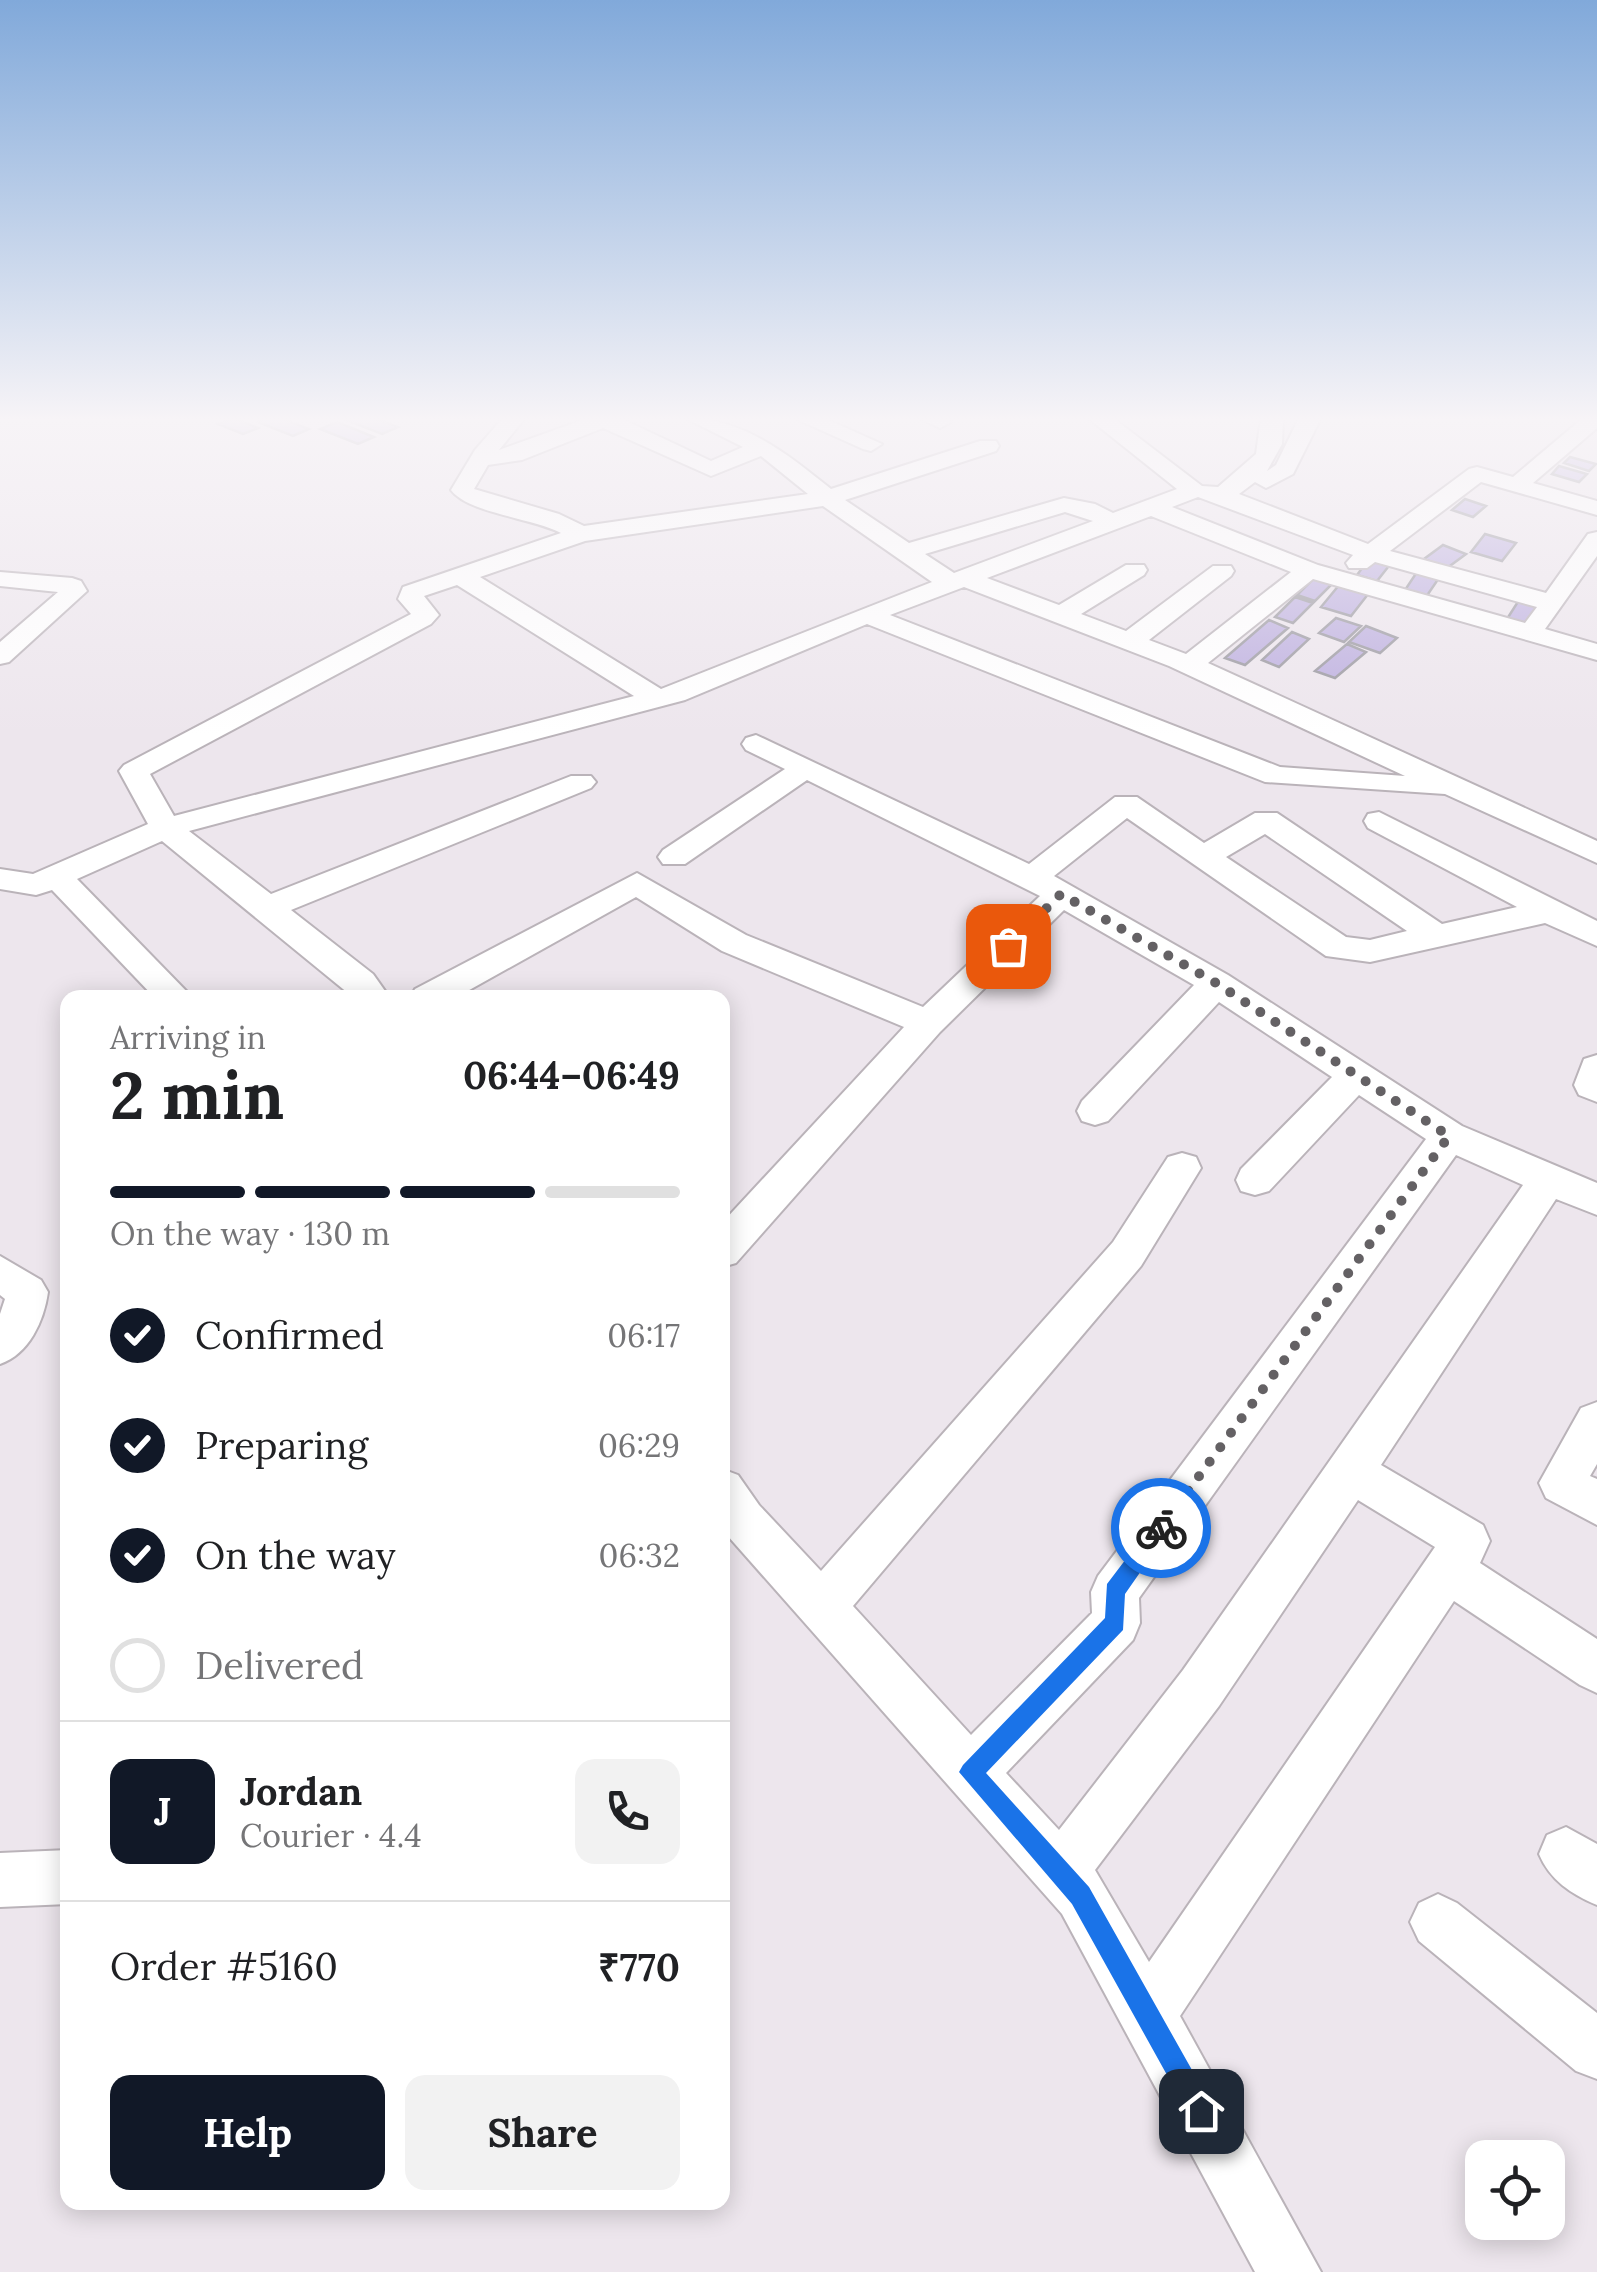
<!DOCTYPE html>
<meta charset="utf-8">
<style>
:root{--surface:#fff;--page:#f2f2f2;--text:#202124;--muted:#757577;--line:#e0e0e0;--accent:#111827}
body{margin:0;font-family:Lora,serif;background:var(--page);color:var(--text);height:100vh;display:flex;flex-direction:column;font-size:38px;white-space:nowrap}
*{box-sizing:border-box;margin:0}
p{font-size:32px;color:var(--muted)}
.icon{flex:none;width:55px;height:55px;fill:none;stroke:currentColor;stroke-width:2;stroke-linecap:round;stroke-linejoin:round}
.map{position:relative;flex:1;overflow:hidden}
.side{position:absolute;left:60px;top:990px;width:670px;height:1220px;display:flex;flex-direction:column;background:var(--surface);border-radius:20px;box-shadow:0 5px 25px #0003}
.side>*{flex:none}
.tools{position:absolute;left:1465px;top:2140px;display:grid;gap:20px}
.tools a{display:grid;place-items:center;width:100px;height:100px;border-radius:20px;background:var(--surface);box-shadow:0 5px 25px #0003;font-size:50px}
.pin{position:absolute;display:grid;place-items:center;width:85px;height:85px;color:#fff;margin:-42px;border-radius:20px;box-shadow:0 5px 15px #0006}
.courier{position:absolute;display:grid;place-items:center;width:100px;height:100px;margin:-50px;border:8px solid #1a73e8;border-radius:50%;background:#fff;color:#222;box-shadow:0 2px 12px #0007}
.summary em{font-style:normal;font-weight:800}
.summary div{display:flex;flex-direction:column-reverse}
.summary{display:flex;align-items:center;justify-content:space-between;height:170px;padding:0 50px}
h1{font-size:65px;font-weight:800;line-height:75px}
.bar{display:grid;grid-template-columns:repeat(4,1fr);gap:15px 10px;align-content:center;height:120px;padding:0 50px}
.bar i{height:12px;border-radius:8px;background:var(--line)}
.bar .current{background:var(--accent)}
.bar p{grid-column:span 4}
.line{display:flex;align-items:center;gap:25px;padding:0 50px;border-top:2px solid var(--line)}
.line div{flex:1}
.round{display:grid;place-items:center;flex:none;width:105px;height:105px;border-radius:20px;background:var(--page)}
ol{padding:0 50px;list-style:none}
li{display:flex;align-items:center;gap:30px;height:110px}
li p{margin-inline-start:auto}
li .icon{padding:10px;border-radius:50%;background:var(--accent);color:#fff;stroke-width:4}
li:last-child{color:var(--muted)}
li i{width:55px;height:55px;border:5px solid var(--line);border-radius:50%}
.action{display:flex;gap:20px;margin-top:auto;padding:20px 50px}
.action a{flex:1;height:115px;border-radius:20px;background:var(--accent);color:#fff;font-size:40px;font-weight:800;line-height:115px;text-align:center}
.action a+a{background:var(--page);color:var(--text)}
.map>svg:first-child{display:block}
.building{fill:#bdafdf;stroke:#9a98a0;stroke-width:2.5}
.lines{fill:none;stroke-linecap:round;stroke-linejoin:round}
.minor-casing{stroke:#bab3b9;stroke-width:4}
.minor{fill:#fff;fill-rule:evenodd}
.route{fill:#1a73e8}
.done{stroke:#646164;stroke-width:10;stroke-dasharray:0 18}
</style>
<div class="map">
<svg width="1597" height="2272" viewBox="0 0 1597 2272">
<rect width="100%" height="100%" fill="#ede6ed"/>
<path class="building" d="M234 418 258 428 243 434 218 424Z
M266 418H281L309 429 293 436 258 422Z
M374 418 398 427 382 434 344 419Z
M337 422 374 437 358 444 320 429Z
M1570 457 1596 464 1589 471 1564 463Z
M1559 466 1587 474 1579 482 1552 474Z
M1465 499 1486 506 1473 517 1452 510Z
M1485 534 1516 543 1502 561 1471 552Z
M1443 545 1466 554 1447 568 1424 559Z
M1371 556 1392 562 1377 581 1357 575Z
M1419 569 1441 575 1426 597 1405 590Z
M1315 577 1333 583 1315 601 1297 595Z
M1340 584 1369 593 1351 616 1321 607Z
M1295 597 1313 603 1293 623 1275 617Z
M1521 597 1544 604 1528 629 1505 622Z
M1336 618 1361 626 1344 642 1319 633Z
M1269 620 1288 628 1245 665 1225 658Z
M1366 626 1397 638 1380 653 1349 642Z
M1292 632 1309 639 1279 667 1262 660Z
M1347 644 1366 652 1335 678 1315 671Z"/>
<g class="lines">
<g class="minor-casing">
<path id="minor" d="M503 418H525L499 450 588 418H620L711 461 743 447 685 418C744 418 787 454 831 489L980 441H996L999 446 996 451 845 500 909 543 1064 498 1095 504 1113 513 1177 489 1088 418H1113L1202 486 1218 487 1256 454 1261 418H1283L1282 444 1267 471 1276 465 1299 418H1321L1293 474 1266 488 1255 482 1239 494 1368 544 1469 469 1477 467 1513 477 1583 418H1597V428L1533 483 1597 501V515L1481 482 1390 551 1546 593 1588 534 1597 532V556L1545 629 1597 644V660L1313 579 1208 663 1597 841V863L1445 794 1265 782 867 624 685 700 189 831 271 894 571 776H591L596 782 591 788 291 910 373 974 390 998H354L162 841 77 879 193 998H155L52 890 36 895 0 889V869L33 874 148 824 119 771 124 765 411 614 398 599 403 587 561 533C532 518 468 513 451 490L475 450ZM603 428 711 476 761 456 808 494 584 526 559 514 474 489 488 465 522 460ZM1198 497 1353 555 1346 563 1349 568H1367L1375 562 1537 607 1525 623 1318 565 1172 507ZM823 506 932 582 661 689 480 577 585 541ZM1065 512 1093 521 954 573 925 554ZM1151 516 1291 572 1186 654 1149 640 1231 576 1234 571 1231 566H1213L1126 631 1081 614 1144 575 1147 570 1144 565H1126L1059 605 987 578ZM457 585 634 696 174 816 150 774 431 624 439 615 424 596ZM964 587 1169 666 1405 776 1280 767 890 615Z
M794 418H824L882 444 871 451 863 449Z
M919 418H948L951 422 940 428Z
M0 572 72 578 81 581 87 591 9 662 0 664V642L58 592 0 586Z
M756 735 1029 864 1115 797H1137L1204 843 1255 813H1277L1442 924 1517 907 1368 828 1364 821 1368 814 1379 812 1597 921V946L1545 923 1370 962 1326 956 1127 818 1054 876 1228 975 1462 1126 1597 1183V1215L1556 1199 1381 1465 1483 1525 1490 1541 1480 1563 1597 1639V1693L1580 1685 1454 1601 1180 2016 1321 2272H1255L1062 1914 727 1535 722 1529V1469L738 1475 759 1505 821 1571 1113 1242 1168 1157 1182 1153 1196 1157 1201 1168 1141 1266 853 1606 971 1735 1092 1613 1091 1592 1098 1576 1426 1139 1359 1095 1269 1191 1255 1195 1241 1191 1236 1180 1241 1169 1332 1077 1219 1002 1108 1121 1095 1125 1082 1121 1077 1111 1082 1101 1194 985 1064 910 940 1032 736 1263 722 1267V1223L904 1027 722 951 636 897 455 998H410L415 989 637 873 746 935 923 1007 1040 896 807 780 685 864H663L658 857 663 850 785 769 746 750 742 744 746 738ZM1265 834 1407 931 1370 940 1346 937 1226 857ZM1456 1155 1523 1185 1183 1670 1059 1830 1006 1773 1133 1640 1140 1623 1139 1598ZM1358 1500 1435 1547 1149 1962 1095 1870 1219 1706Z
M1597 1055V1102L1579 1095 1574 1085 1584 1059Z
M0 1256 41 1280 48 1292C44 1321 29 1354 0 1364V1314L5 1299 0 1295Z
M1597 1402V1464L1590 1476 1597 1479V1525L1546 1498 1539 1483 1581 1408Z
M1566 1827 1597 1844V1905C1571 1894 1550 1880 1539 1854L1547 1835Z
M68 1850V1904L0 1907V1853Z
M1438 1894 1457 1903 1597 2013V2079L1576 2071 1419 1941 1410 1922 1419 1903Z"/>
</g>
<use href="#minor" class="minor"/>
</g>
<linearGradient id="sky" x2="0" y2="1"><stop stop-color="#81a9da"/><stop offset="0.57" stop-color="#f7f4f7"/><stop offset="1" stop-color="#f7f4f7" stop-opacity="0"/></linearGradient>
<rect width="1597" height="736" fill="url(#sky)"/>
<path class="route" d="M1161 1519 1171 1528 1125 1594 1123 1630 986 1773 1089 1887 1210 2102 1214 2111 1210 2120 1201 2124 1192 2120 1072 1904 959 1772 963 1765 1105 1618 1107 1584 1154 1522Z"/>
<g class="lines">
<path class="done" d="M1008 946 1061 894 1216 983 1449 1136 1161 1528"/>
</g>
</svg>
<div class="tools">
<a><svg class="icon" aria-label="locate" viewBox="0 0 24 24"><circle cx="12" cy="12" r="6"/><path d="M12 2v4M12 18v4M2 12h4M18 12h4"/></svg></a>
</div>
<div class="pin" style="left:1008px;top:946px;background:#ea580c"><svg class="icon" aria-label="bag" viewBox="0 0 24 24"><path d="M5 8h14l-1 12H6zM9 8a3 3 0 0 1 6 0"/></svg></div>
<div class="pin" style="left:1201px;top:2111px;background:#1f2937"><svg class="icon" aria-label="home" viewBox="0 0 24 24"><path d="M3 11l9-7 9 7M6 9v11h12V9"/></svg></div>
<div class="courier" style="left:1161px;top:1528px"><svg class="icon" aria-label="bike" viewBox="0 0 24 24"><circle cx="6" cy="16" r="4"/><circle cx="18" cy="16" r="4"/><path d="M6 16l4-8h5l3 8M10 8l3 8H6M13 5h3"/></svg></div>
<section class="side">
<div class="summary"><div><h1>2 min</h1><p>Arriving in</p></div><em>06:44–06:49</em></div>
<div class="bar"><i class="current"></i><i class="current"></i><i class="current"></i><i></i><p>On the way · 130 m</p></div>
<ol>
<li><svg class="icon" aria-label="check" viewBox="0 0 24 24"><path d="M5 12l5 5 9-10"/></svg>Confirmed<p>06:17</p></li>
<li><svg class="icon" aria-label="check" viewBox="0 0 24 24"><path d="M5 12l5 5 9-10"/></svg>Preparing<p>06:29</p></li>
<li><svg class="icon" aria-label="check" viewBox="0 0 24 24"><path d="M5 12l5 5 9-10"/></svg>On the way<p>06:32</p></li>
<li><i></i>Delivered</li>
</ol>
<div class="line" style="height:180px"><b class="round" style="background:var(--accent);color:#fff">J</b><div><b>Jordan</b><p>Courier · 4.4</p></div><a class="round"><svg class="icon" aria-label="phone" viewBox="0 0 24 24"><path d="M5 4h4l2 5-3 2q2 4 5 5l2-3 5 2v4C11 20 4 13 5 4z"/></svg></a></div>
<div class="line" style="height:130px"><div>Order #5160</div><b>₹770</b></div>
<div class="action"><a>Help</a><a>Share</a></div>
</section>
</div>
